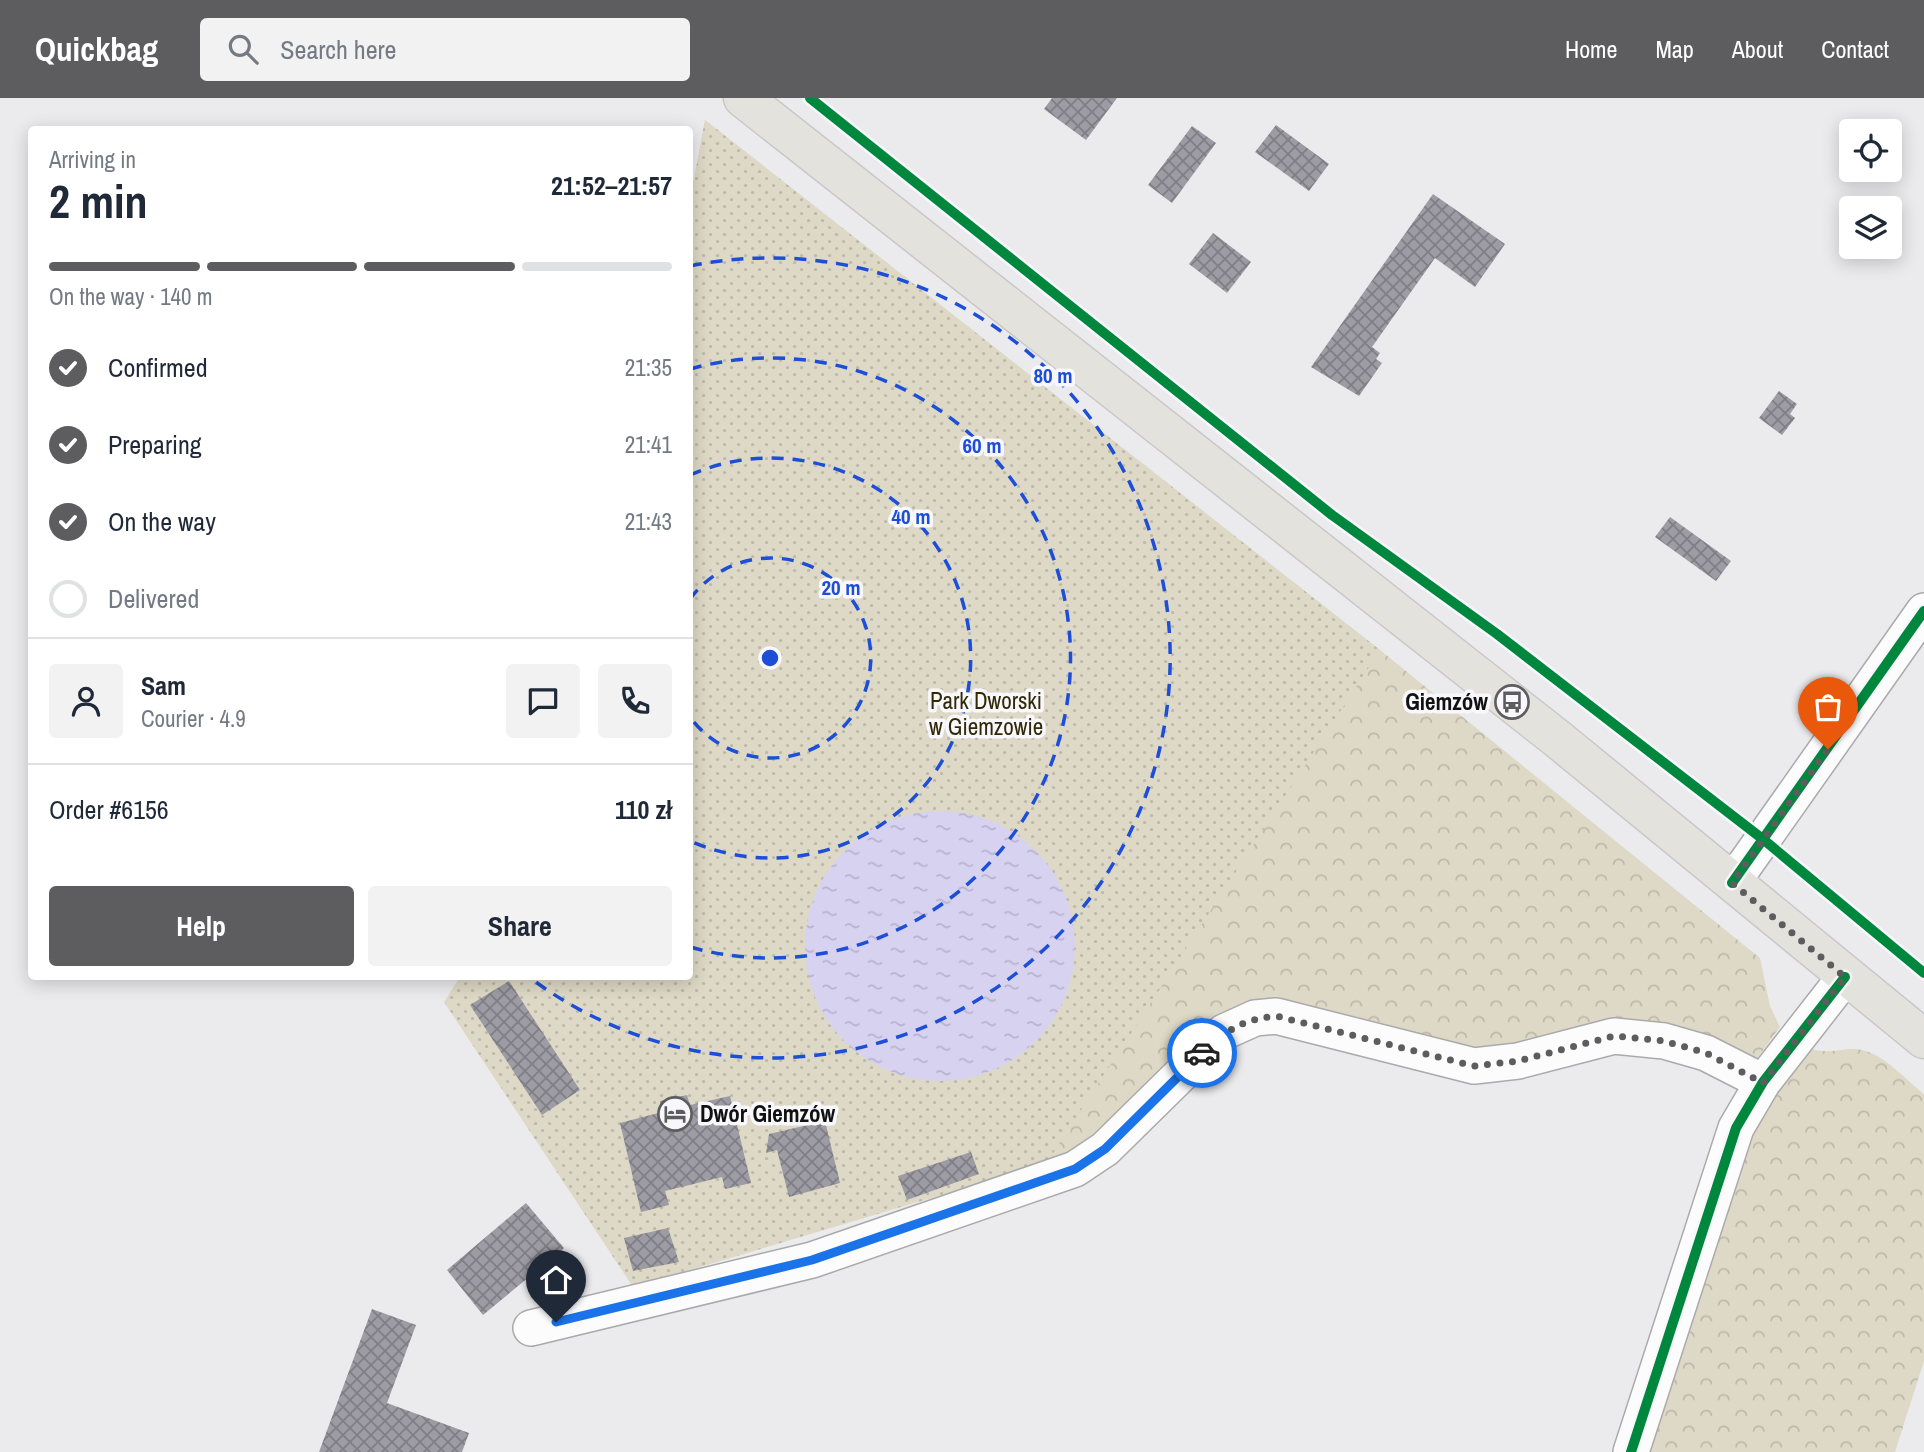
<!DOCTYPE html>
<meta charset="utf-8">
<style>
:root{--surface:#fff;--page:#f2f2f3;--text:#1f2937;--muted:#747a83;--line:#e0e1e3;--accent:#5d5d5f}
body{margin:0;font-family:"Archivo Narrow",sans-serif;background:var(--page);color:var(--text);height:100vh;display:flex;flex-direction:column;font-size:26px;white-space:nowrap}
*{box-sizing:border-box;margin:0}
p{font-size:23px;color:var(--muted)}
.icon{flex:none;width:38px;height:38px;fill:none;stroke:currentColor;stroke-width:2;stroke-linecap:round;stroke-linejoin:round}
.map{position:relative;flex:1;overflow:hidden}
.details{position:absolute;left:28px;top:28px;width:665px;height:854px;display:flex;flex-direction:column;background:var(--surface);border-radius:7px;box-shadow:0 4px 18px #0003}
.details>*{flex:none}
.controls{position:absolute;left:1839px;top:21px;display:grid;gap:14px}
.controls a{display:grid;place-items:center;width:63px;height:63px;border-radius:7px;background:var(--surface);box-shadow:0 4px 18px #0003;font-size:35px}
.pin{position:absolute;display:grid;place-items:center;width:60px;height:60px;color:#fff;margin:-72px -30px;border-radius:50% 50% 50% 0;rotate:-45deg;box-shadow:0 0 7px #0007}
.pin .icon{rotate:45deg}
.courier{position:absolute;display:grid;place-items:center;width:70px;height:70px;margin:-35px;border:5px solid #1a73e8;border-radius:50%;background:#fff;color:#222;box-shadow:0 2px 9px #0007}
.headline em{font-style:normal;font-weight:800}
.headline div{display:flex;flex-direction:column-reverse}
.headline{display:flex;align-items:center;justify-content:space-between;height:119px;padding:0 21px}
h1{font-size:46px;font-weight:800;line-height:52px}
.bar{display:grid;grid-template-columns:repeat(4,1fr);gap:10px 7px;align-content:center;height:84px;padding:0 21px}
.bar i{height:9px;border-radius:5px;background:var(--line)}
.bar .current{background:var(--accent)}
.bar p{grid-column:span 4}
.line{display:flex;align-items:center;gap:18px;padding:0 21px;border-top:2px solid var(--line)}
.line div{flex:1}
.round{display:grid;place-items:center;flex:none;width:74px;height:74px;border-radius:7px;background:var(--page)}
ol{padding:0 21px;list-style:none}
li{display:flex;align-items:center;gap:21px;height:77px}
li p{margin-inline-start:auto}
li .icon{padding:7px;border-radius:50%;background:var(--accent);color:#fff;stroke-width:4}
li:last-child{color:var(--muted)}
li i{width:38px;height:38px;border:4px solid var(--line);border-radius:50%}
.button{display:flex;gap:14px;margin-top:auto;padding:14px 21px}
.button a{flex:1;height:80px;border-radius:7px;background:var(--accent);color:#fff;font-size:28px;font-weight:800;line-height:80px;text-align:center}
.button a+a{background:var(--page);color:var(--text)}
header{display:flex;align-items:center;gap:42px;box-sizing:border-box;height:98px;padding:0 35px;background:var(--accent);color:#fff}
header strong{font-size:33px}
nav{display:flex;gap:38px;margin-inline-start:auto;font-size:24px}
.search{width:490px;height:63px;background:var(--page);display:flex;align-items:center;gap:18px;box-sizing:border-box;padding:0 24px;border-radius:7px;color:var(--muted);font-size:26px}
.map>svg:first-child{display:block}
.forest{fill:url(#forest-crowns)}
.park{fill:url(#park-dots)}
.water{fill:url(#water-ripples)}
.building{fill:url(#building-cross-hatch)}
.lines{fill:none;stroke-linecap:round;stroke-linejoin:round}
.minor-casing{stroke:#aaaaac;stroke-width:38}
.major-casing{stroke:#c8c8c9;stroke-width:41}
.minor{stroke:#fcfcfc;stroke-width:35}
.major{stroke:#e4e2dd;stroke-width:38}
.cycleway-casing{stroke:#f8f7fc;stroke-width:15}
.cycleway{stroke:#00873e;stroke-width:10}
.done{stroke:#5d5d5f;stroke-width:7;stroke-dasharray:0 12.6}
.route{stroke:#1a73e8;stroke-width:9}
.ring{fill:none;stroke:#1d4ed8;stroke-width:3.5;stroke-dasharray:12 9}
.labels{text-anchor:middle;stroke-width:7;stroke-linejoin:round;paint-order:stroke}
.park-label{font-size:23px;fill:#312906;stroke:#f8f7fc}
.poi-label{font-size:23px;font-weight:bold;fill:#111112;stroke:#f8f7fc;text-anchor:end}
.centre{fill:#1d4ed8;stroke:#f8f7fc;stroke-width:3.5}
.ring-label{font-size:21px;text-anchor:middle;font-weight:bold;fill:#1d4ed8;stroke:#f8f7fc;stroke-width:7;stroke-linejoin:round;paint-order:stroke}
</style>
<header>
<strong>Quickbag</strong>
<div class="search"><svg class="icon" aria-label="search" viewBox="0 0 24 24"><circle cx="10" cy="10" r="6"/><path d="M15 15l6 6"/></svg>Search here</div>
<nav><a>Home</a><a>Map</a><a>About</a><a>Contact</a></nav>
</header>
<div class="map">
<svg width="1924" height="1354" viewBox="0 0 1924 1354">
<defs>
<pattern id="forest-crowns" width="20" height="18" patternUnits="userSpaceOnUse" patternTransform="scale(1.75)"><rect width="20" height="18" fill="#ded9c6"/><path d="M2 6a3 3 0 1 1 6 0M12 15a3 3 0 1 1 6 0" fill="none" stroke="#bdb9a9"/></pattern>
<pattern id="park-dots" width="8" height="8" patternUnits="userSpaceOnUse" patternTransform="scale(1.75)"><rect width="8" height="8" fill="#ded9c6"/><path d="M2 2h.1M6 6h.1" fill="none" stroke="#bdb9a9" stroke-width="1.8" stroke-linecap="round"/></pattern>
<pattern id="water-ripples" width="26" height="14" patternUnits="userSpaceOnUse" patternTransform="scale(1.75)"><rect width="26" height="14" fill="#d7d2ef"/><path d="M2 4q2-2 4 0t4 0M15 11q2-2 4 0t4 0" fill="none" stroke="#b8b3cc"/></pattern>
<pattern id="building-cross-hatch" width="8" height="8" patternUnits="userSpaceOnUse" patternTransform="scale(1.75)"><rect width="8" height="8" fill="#9d9ca4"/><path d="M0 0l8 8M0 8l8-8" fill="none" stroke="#7f7e84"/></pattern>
</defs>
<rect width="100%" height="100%" fill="#ebebee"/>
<path class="forest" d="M705 22 1380 552 1760 860 1770 908 1780 929 1758 959 1750 962 1552 944 1456 954 1273 902 1094 1043 1046 1066 690 102Z
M1808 949C1826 959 1843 948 1862 952 1885 957 1906 982 1924 996V1263L1895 1354H1645L1744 1041Z"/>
<path class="park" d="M705 22 1380 552 1046 1066 633 1189 444 904 460 879 690 878V102Z"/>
<path class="water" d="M805 848a135 135 0 1 1 270 0a135 135 0 1 1-270 0Z"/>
<path class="building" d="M1052 0H1117L1086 42 1044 11Z
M1276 27 1329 66 1309 93 1255 54Z
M1192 28 1216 45 1172 105 1148 87Z
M1433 96 1505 146 1475 189 1435 160 1372 249 1380 255 1376 261 1382 265 1359 298 1311 269Z
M1213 135 1251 164 1227 195 1189 166Z
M1779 293 1797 306 1790 316 1795 320 1782 337 1759 320Z
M1670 419 1731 463 1716 483 1655 439Z
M509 883 580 992 542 1017 470 907Z
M687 997 690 1007 730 998 751 1085 725 1091 722 1079 665 1093 669 1107 641 1114 620 1025 662 1014 660 1003Z
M825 1023 840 1085 789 1099 777 1052 766 1055 769 1036Z
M971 1054 979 1076 907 1102 898 1078Z
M526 1105 564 1150 483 1217 447 1172Z
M668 1130 679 1164 633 1173 624 1140Z
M372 1211 416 1227 387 1305 469 1335 462 1354H319Z"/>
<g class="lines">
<g class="minor-casing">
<path id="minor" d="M1732 785 1924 513
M531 1230 812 1162 1075 1071 1105 1051 1224 934 1255 920 1276 918 1474 968 1518 963 1614 938 1664 943 1706 955 1763 984
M1631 1354 1736 1030 1763 984 1845 879"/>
</g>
<g class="major-casing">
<path id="major" d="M743 0 1559 642 1924 941"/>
</g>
<use href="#minor" class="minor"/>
<use href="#major" class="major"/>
<g class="cycleway-casing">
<path id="cycleway" d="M810 0 1332 417 1497 536 1764 742 1924 875
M1732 785 1924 513
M1631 1354 1736 1030 1763 984 1845 879"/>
</g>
<use href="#cycleway" class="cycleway"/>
</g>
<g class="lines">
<path class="done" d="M1202 955C1224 933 1244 921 1276 918L1474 968 1518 963 1614 938 1664 943 1706 955 1763 985 1845 879 1732 785 1828 651"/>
<path class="route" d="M556 1224 812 1162 1075 1071 1105 1051 1202 955"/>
</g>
<g class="ring">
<path d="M690 501A100 100 0 1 1 690 619"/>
<path d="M690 377A200 200 0 1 1 690 743"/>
<path d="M690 271A300 300 0 1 1 690 849"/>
<path d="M690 168A400 400 0 1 1 529 879"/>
</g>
<defs>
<g id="bus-ring" transform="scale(1.75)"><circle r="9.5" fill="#f8f7fc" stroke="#5d5d5f" stroke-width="1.5"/><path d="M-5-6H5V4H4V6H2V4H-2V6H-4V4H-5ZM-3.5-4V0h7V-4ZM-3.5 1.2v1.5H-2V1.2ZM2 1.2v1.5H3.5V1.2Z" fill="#5d5d5f"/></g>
<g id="hotel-ring" transform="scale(1.75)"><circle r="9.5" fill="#f8f7fc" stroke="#5d5d5f" stroke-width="1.5"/><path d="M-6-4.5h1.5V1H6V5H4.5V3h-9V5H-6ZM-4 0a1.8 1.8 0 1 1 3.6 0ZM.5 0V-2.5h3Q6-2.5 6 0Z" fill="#5d5d5f"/></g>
</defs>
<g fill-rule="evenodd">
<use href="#bus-ring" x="1512" y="604"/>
<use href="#hotel-ring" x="675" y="1016"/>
</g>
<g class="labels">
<g class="park-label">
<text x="986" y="611">Park Dworski<tspan x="986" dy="26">w Giemzowie</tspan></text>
</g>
<g class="poi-label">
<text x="1488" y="612">Giemzów</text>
<text x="700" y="1024" text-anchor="start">Dwór Giemzów</text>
</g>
</g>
<circle cx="770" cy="560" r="10" class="centre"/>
<g class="ring-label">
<text x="1053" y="285">80 m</text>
<text x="982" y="355">60 m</text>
<text x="911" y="426">40 m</text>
<text x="841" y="497">20 m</text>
</g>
</svg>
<div class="controls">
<a><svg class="icon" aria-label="locate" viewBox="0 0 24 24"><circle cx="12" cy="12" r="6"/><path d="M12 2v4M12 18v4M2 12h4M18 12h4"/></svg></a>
<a><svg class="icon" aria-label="layers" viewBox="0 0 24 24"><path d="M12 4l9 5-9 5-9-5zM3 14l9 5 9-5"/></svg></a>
</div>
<div class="pin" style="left:1828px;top:651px;background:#ea580c"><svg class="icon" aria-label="bag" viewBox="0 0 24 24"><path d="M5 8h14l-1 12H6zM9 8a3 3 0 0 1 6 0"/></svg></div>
<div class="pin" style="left:556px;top:1224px;background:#1f2937"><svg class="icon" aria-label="home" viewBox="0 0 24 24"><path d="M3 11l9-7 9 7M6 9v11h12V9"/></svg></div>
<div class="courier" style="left:1202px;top:955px"><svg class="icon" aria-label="car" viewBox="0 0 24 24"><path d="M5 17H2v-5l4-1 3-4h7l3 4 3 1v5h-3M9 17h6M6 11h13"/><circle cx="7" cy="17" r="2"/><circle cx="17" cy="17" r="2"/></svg></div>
<section class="details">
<div class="headline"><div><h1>2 min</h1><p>Arriving in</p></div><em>21:52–21:57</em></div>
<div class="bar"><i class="current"></i><i class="current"></i><i class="current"></i><i></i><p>On the way · 140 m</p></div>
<ol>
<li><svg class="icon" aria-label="check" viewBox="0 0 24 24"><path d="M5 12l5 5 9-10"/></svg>Confirmed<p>21:35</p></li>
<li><svg class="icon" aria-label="check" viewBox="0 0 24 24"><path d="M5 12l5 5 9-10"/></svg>Preparing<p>21:41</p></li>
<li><svg class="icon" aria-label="check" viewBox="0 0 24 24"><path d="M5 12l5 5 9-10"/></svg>On the way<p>21:43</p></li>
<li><i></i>Delivered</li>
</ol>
<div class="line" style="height:126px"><a class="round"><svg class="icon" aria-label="person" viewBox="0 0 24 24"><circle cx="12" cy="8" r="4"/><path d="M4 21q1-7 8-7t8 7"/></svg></a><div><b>Sam</b><p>Courier · 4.9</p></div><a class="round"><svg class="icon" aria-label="chat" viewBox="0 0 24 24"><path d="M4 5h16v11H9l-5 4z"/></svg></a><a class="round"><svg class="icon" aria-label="phone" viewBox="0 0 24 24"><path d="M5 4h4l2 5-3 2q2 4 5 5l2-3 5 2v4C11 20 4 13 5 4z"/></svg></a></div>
<div class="line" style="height:91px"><div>Order #6156</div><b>110 zł</b></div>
<div class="button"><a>Help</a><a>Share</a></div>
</section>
</div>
